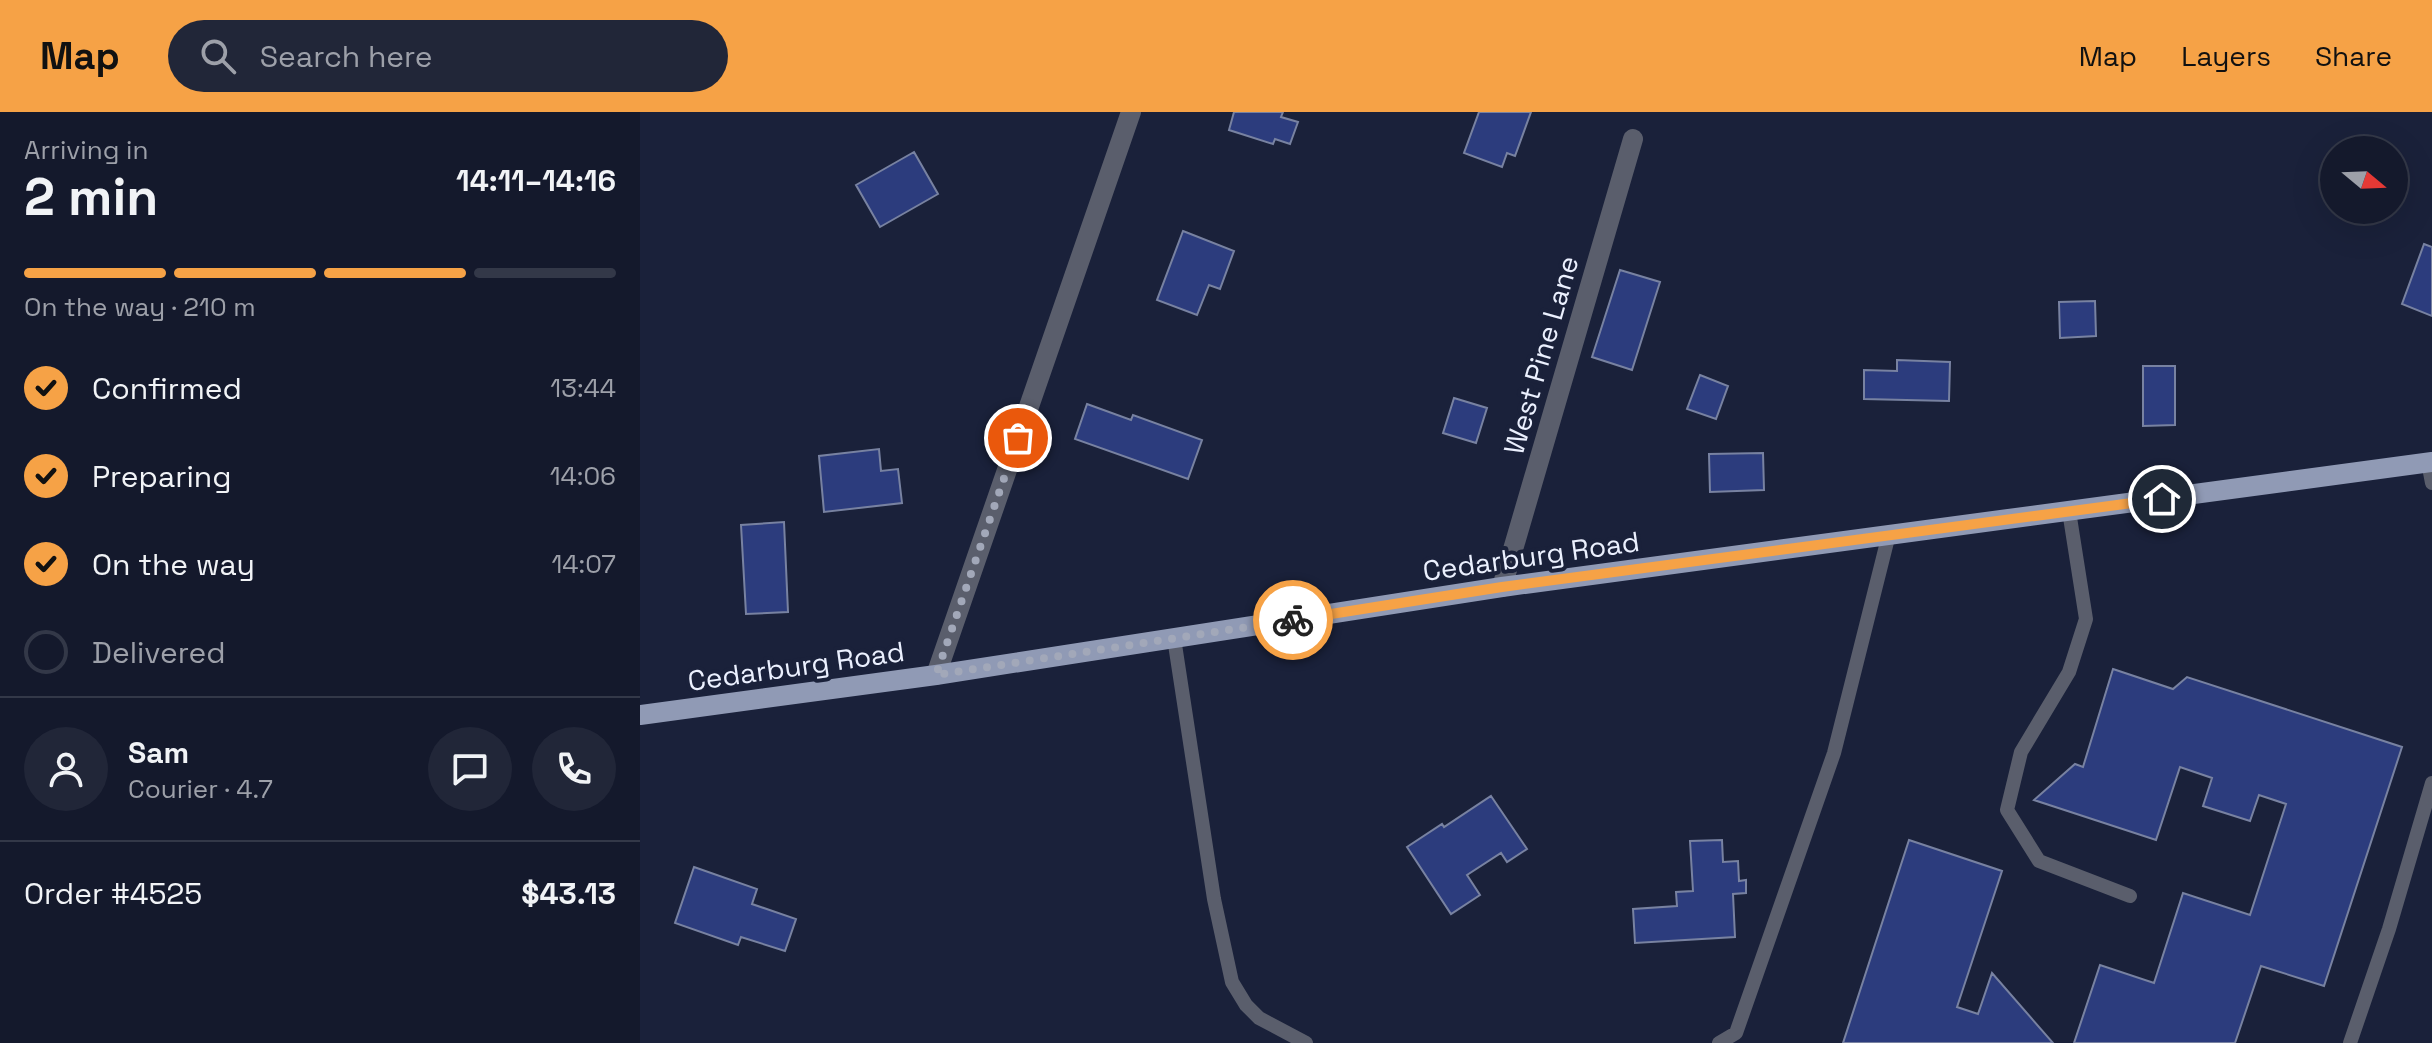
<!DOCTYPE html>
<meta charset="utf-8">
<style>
:root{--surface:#14192c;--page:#212638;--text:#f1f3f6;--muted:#9da0a9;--line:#333848;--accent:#f6a246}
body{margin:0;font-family:"Space Grotesk",sans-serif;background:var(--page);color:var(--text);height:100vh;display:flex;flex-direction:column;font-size:30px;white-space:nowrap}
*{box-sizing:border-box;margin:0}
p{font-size:26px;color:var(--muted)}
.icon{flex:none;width:44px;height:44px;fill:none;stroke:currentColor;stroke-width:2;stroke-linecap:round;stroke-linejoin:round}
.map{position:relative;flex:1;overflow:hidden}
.details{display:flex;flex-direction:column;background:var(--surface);width:640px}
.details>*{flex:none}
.needle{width:52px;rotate:109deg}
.controls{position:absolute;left:1680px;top:24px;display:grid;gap:16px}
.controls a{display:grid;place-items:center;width:88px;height:88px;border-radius:50%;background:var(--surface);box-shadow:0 8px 32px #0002,0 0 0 2px var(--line);font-size:40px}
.pin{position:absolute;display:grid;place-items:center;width:68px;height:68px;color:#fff;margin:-34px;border:4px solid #fff;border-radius:50%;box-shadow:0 2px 8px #0007}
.courier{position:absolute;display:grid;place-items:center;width:80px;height:80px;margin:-40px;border:6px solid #f6a246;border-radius:50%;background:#fff;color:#222;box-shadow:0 2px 10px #0007}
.overview em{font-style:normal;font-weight:600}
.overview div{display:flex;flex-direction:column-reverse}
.overview{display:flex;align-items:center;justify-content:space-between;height:136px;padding:0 24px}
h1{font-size:52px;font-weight:600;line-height:60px}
.bar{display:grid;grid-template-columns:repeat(4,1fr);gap:12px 8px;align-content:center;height:96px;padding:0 24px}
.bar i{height:10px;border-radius:6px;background:var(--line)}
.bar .current{background:var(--accent)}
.bar p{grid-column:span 4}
.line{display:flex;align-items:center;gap:20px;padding:0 24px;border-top:2px solid var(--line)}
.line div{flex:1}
.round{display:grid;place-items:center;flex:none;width:84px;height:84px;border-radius:42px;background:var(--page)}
ol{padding:0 24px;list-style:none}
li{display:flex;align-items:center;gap:24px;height:88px}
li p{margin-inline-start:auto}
li .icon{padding:8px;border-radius:50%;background:var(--accent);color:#111;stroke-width:4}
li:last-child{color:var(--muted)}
li i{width:44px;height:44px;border:4px solid var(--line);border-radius:50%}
header{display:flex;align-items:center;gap:48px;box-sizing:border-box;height:112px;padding:0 40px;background:var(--accent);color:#111}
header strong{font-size:38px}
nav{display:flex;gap:44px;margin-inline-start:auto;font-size:28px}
.search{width:560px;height:72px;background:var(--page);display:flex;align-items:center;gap:20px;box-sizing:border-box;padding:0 28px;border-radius:44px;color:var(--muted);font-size:30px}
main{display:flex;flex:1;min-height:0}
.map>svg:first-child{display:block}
.building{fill:#2c3c7d;stroke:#7882a1;stroke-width:2}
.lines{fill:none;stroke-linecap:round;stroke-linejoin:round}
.service{stroke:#5a5e6c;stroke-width:14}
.minor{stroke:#5a5e6c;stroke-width:20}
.primary{stroke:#909ab5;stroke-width:20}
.done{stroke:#a2a8b9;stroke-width:8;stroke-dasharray:0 14.4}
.route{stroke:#f6a246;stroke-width:10}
.labels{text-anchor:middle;stroke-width:8;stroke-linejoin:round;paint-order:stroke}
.street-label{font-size:28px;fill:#ebf0fe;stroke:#1a213a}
</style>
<header>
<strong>Map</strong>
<div class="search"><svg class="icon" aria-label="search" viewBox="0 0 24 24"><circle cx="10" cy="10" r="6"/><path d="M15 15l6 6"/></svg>Search here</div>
<nav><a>Map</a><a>Layers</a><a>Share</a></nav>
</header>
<main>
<section class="details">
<div class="overview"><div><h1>2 min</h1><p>Arriving in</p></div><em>14:11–14:16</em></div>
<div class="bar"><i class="current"></i><i class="current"></i><i class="current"></i><i></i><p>On the way · 210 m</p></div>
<ol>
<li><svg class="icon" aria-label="check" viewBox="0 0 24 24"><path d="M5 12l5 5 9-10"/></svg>Confirmed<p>13:44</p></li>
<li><svg class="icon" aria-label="check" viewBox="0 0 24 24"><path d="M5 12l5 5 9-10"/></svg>Preparing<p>14:06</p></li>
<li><svg class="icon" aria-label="check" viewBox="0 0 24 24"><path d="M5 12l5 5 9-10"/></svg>On the way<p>14:07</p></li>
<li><i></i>Delivered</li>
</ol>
<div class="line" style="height:144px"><a class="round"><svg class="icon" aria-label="person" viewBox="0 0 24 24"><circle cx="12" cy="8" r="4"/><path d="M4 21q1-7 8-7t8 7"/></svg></a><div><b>Sam</b><p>Courier · 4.7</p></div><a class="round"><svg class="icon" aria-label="chat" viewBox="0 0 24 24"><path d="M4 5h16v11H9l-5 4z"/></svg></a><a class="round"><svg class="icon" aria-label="phone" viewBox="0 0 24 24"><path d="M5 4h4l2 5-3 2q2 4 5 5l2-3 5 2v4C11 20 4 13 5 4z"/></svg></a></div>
<div class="line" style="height:104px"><div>Order #4525</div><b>$43.13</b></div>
</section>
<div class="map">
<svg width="1792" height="931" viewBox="0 0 1792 931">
<rect width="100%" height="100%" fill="#1a213a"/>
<path class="building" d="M594 0H643L641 5 658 10 650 32 635 27 633 32 589 18Z
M839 0H891L875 44 867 41 862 55 824 41Z
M274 40 298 82 240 115 216 73Z
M543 119 594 139 580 177 569 173 557 203 517 188Z
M1784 132 1792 135V204L1762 192Z
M980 158 1020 170 992 258 952 245Z
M1455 189 1456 224 1420 226 1419 190Z
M1257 248 1310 250 1309 289 1224 287V258L1257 259Z
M1503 254H1535V313L1503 314Z
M1060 263 1088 274 1076 307 1047 297Z
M814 286 847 296 836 331 803 321Z
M447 292 491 308 493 303 562 328 548 367 435 327Z
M239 337 241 359 258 357 262 391 184 400 179 344Z
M1123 341 1124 378 1070 380 1069 342Z
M144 410 148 500 106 502 101 413Z
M1473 557 1533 577 1547 565 1762 635 1684 874 1621 854 1595 931H1434L1460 853 1514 871 1543 781 1610 803 1646 692 1619 683 1610 709 1563 694 1572 666 1540 655 1516 728 1394 688 1435 652 1443 655Z
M851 684 887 737 867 750 861 741 827 763 840 783 811 802 767 735 802 712 804 715Z
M1082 728 1083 750 1098 749 1099 769 1106 768V781L1093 782 1095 825 995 831 993 797 1037 794 1036 780 1053 779 1050 729Z
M1269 728 1362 759 1317 895 1338 902 1352 861 1413 931H1203Z
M54 755 117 777 112 792 156 807 145 839 101 825 98 833 35 811Z"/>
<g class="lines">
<path class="service" d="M1788 350 1792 371
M1429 399 1446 507 1429 560 1381 640 1367 698 1399 749 1490 784
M534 526 574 787 592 870 606 893 619 906 666 931
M1079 931 1096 921 1194 641 1249 422
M1710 931 1749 817 1792 671"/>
<path class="minor" d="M862 475 993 27
M296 563 491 0"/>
<path class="primary" d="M0 603 296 563 862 475 1792 350"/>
</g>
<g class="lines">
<path class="done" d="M378 326 296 563 653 508"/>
<path class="route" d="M653 508 862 475 1522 387"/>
</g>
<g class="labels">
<g class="street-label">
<text transform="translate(901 243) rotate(-74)" y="10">West Pine Lane</text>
<text transform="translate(891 444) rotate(-8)" y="10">Cedarburg Road</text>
<text transform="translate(156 554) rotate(-8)" y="10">Cedarburg Road</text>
</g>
</g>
</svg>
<div class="controls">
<a><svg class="needle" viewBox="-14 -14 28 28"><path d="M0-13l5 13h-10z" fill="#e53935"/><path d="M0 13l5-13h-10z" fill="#9da0a9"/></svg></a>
</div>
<div class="pin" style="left:378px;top:326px;background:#ea580c"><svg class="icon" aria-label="bag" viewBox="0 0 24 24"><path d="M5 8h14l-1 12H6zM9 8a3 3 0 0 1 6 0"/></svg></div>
<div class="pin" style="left:1522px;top:387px;background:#1f2937"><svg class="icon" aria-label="home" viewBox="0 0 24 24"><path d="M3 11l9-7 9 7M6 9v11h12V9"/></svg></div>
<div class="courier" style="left:653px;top:508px"><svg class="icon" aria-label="bike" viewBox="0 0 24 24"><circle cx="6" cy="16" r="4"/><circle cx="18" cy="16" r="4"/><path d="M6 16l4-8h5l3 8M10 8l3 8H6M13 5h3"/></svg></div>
</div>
</main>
